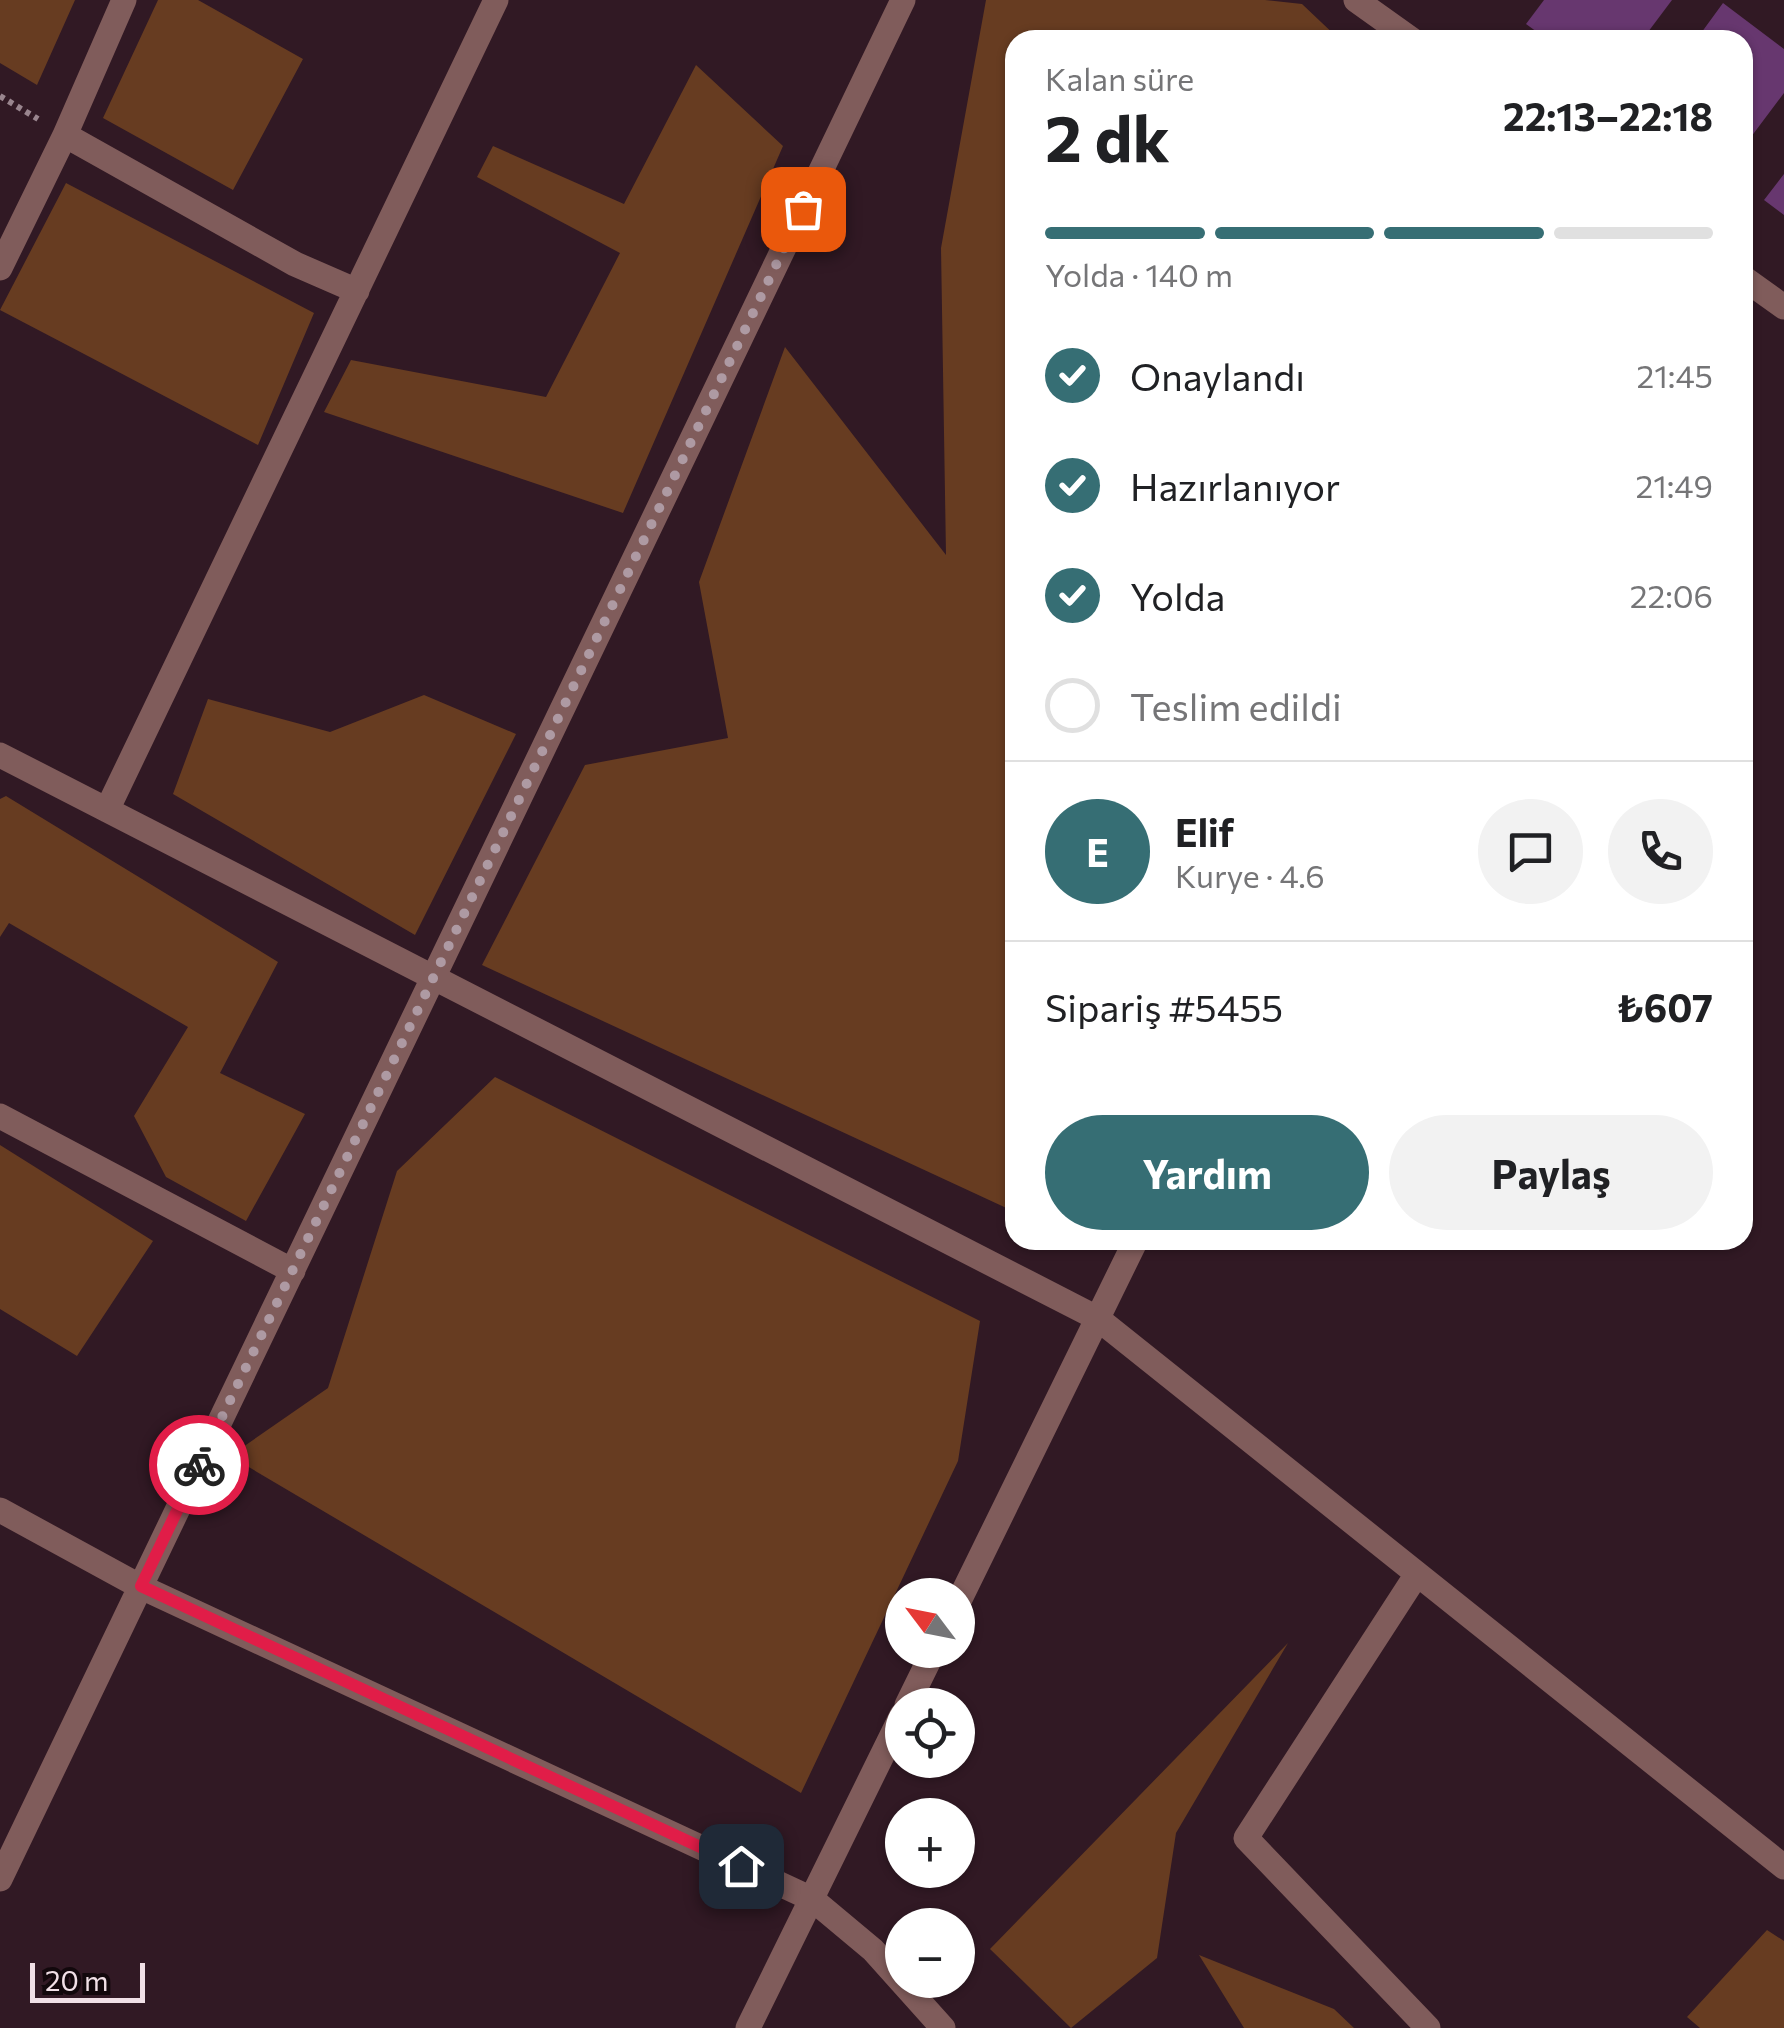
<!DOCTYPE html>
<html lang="tr">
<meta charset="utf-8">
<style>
:root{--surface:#fff;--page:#f2f2f2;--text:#202124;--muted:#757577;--line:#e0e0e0;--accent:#366e74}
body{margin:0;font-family:Commissioner,sans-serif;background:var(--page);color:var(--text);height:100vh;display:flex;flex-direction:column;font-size:38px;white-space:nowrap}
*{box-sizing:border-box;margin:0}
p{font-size:32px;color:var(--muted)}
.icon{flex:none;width:55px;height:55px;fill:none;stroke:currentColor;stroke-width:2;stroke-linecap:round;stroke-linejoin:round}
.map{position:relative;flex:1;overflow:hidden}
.side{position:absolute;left:1005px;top:30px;width:748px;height:1220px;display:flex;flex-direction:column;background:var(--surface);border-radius:30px;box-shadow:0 2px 8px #0004}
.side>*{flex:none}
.needle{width:65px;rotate:302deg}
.controls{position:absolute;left:885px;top:1578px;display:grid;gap:20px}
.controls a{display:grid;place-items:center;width:90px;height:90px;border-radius:50%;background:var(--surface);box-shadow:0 2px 8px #0004;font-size:50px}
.scale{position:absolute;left:30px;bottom:25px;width:115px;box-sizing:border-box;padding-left:10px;border:5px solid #f1e0e7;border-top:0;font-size:28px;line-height:35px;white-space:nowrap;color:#f1e0e7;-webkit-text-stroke:8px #12080c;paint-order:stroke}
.pin{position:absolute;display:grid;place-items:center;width:85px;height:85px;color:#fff;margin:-42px;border-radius:20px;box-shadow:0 5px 15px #0006}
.courier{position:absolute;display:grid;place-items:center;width:100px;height:100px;margin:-50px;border:8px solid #e11d48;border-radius:50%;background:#fff;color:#222;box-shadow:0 2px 12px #0007}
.summary em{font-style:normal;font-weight:700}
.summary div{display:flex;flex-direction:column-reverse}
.summary{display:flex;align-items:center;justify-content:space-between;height:170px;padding:0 40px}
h1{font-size:65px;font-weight:700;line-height:75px}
.bar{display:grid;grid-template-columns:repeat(4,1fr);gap:15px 10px;align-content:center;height:120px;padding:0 40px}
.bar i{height:12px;border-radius:8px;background:var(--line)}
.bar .current{background:var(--accent)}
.bar p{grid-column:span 4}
.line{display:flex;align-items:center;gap:25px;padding:0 40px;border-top:2px solid var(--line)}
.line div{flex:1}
.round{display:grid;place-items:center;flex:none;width:105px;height:105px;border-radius:52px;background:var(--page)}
ol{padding:0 40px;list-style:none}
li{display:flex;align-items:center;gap:30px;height:110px}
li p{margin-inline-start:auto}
li .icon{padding:10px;border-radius:50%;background:var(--accent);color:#fff;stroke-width:4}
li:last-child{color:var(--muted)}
li i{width:55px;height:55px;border:5px solid var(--line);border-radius:50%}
.primary-button{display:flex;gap:20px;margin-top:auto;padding:20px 40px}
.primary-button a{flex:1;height:115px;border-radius:60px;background:var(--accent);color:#fff;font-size:40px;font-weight:700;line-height:115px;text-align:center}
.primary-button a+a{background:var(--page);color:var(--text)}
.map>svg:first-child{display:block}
.green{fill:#673c21}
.building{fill:#67376f}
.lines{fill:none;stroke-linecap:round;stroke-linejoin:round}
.path{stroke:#99858e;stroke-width:6;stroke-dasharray:5 5;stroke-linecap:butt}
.street{stroke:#805c5b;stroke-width:25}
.done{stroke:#ae9aa3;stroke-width:10;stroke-dasharray:0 18}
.route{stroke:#e11d48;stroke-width:12}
</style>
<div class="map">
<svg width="1784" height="2028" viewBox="0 0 1784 2028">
<rect width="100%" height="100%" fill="#311924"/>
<path class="green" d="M0 0H75L37 85 0 63Z
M158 0H198L303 59 233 190 103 118Z
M986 0H1265L1302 4 1340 40H1015V1212L482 965 585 765 728 738 699 582 785 347 946 555 941 248Z
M696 65 783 146 623 513 324 412 351 360 546 397 620 253 477 177 493 146 624 204Z
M66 183 314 313 258 445 0 310Z
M424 695 516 734 415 935 173 794 208 699 330 732Z
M6 796 278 962 220 1073 305 1114 246 1221 166 1177 134 1116 188 1027 9 923 0 937V799Z
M495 1077 980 1321 958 1461 801 1793 230 1456 328 1388 397 1171Z
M0 1145 153 1241 77 1356 0 1309Z
M1288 1643 1176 1833 1157 1958 1071 2028 990 1949Z
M1767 1930 1784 1941V2028H1700L1687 2017Z
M1199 1955 1334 2009 1354 2028H1244Z"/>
<path class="building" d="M1544 0H1672L1642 40H1548L1526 24Z
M1723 3 1784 49V93L1742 149V40H1696Z
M1784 174V215L1764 200Z"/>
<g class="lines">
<path class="path" d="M0 96 38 119"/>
<path class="street" d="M1356 0 1412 40
M65 135 295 264 357 291
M0 268 65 135 124 0
M1742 277 1784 307
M0 755 1097 1318 1784 1867
M107 810 496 0
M0 1116 293 1271
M0 1510 141 1587 812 1899 873 1950 943 2028
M1417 1574 1246 1838 1428 2028
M958 1603 1136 1240
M907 1705 934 1650
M0 1879 903 0
M748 2028 902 1715"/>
</g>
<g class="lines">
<path class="done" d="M199 1465 803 209"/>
<path class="route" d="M199 1465 141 1586 741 1866"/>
</g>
</svg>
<div class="controls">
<a><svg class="needle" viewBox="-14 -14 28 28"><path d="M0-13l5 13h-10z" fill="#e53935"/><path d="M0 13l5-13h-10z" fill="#757577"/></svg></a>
<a><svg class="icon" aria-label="locate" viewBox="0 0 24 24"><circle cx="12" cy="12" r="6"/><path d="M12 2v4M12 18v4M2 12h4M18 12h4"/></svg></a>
<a>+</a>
<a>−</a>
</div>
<div class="scale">20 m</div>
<div class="pin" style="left:803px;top:209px;background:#ea580c"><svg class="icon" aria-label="bag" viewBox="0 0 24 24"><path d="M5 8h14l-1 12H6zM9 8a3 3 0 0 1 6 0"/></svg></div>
<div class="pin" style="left:741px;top:1866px;background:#1f2937"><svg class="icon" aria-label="home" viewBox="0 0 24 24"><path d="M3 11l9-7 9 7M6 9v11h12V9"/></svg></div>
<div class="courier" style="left:199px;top:1465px"><svg class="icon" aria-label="bike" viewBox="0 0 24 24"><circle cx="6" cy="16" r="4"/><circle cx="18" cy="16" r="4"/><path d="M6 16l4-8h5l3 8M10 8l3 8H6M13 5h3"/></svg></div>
<section class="side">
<div class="summary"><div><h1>2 dk</h1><p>Kalan süre</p></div><em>22:13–22:18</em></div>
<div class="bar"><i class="current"></i><i class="current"></i><i class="current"></i><i></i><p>Yolda · 140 m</p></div>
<ol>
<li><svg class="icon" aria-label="check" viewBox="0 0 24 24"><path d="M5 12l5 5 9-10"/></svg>Onaylandı<p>21:45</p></li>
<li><svg class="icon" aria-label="check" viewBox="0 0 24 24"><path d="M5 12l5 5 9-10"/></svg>Hazırlanıyor<p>21:49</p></li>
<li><svg class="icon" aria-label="check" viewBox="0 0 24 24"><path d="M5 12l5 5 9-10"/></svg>Yolda<p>22:06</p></li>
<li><i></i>Teslim edildi</li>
</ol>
<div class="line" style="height:180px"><b class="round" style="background:var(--accent);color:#fff">E</b><div><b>Elif</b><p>Kurye · 4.6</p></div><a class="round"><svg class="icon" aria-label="chat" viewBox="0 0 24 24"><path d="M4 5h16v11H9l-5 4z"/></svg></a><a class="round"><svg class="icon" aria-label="phone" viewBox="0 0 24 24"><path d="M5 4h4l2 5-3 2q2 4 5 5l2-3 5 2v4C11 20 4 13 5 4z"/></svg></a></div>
<div class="line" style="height:130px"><div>Sipariş #5455</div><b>₺607</b></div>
<div class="primary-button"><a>Yardım</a><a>Paylaş</a></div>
</section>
</div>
